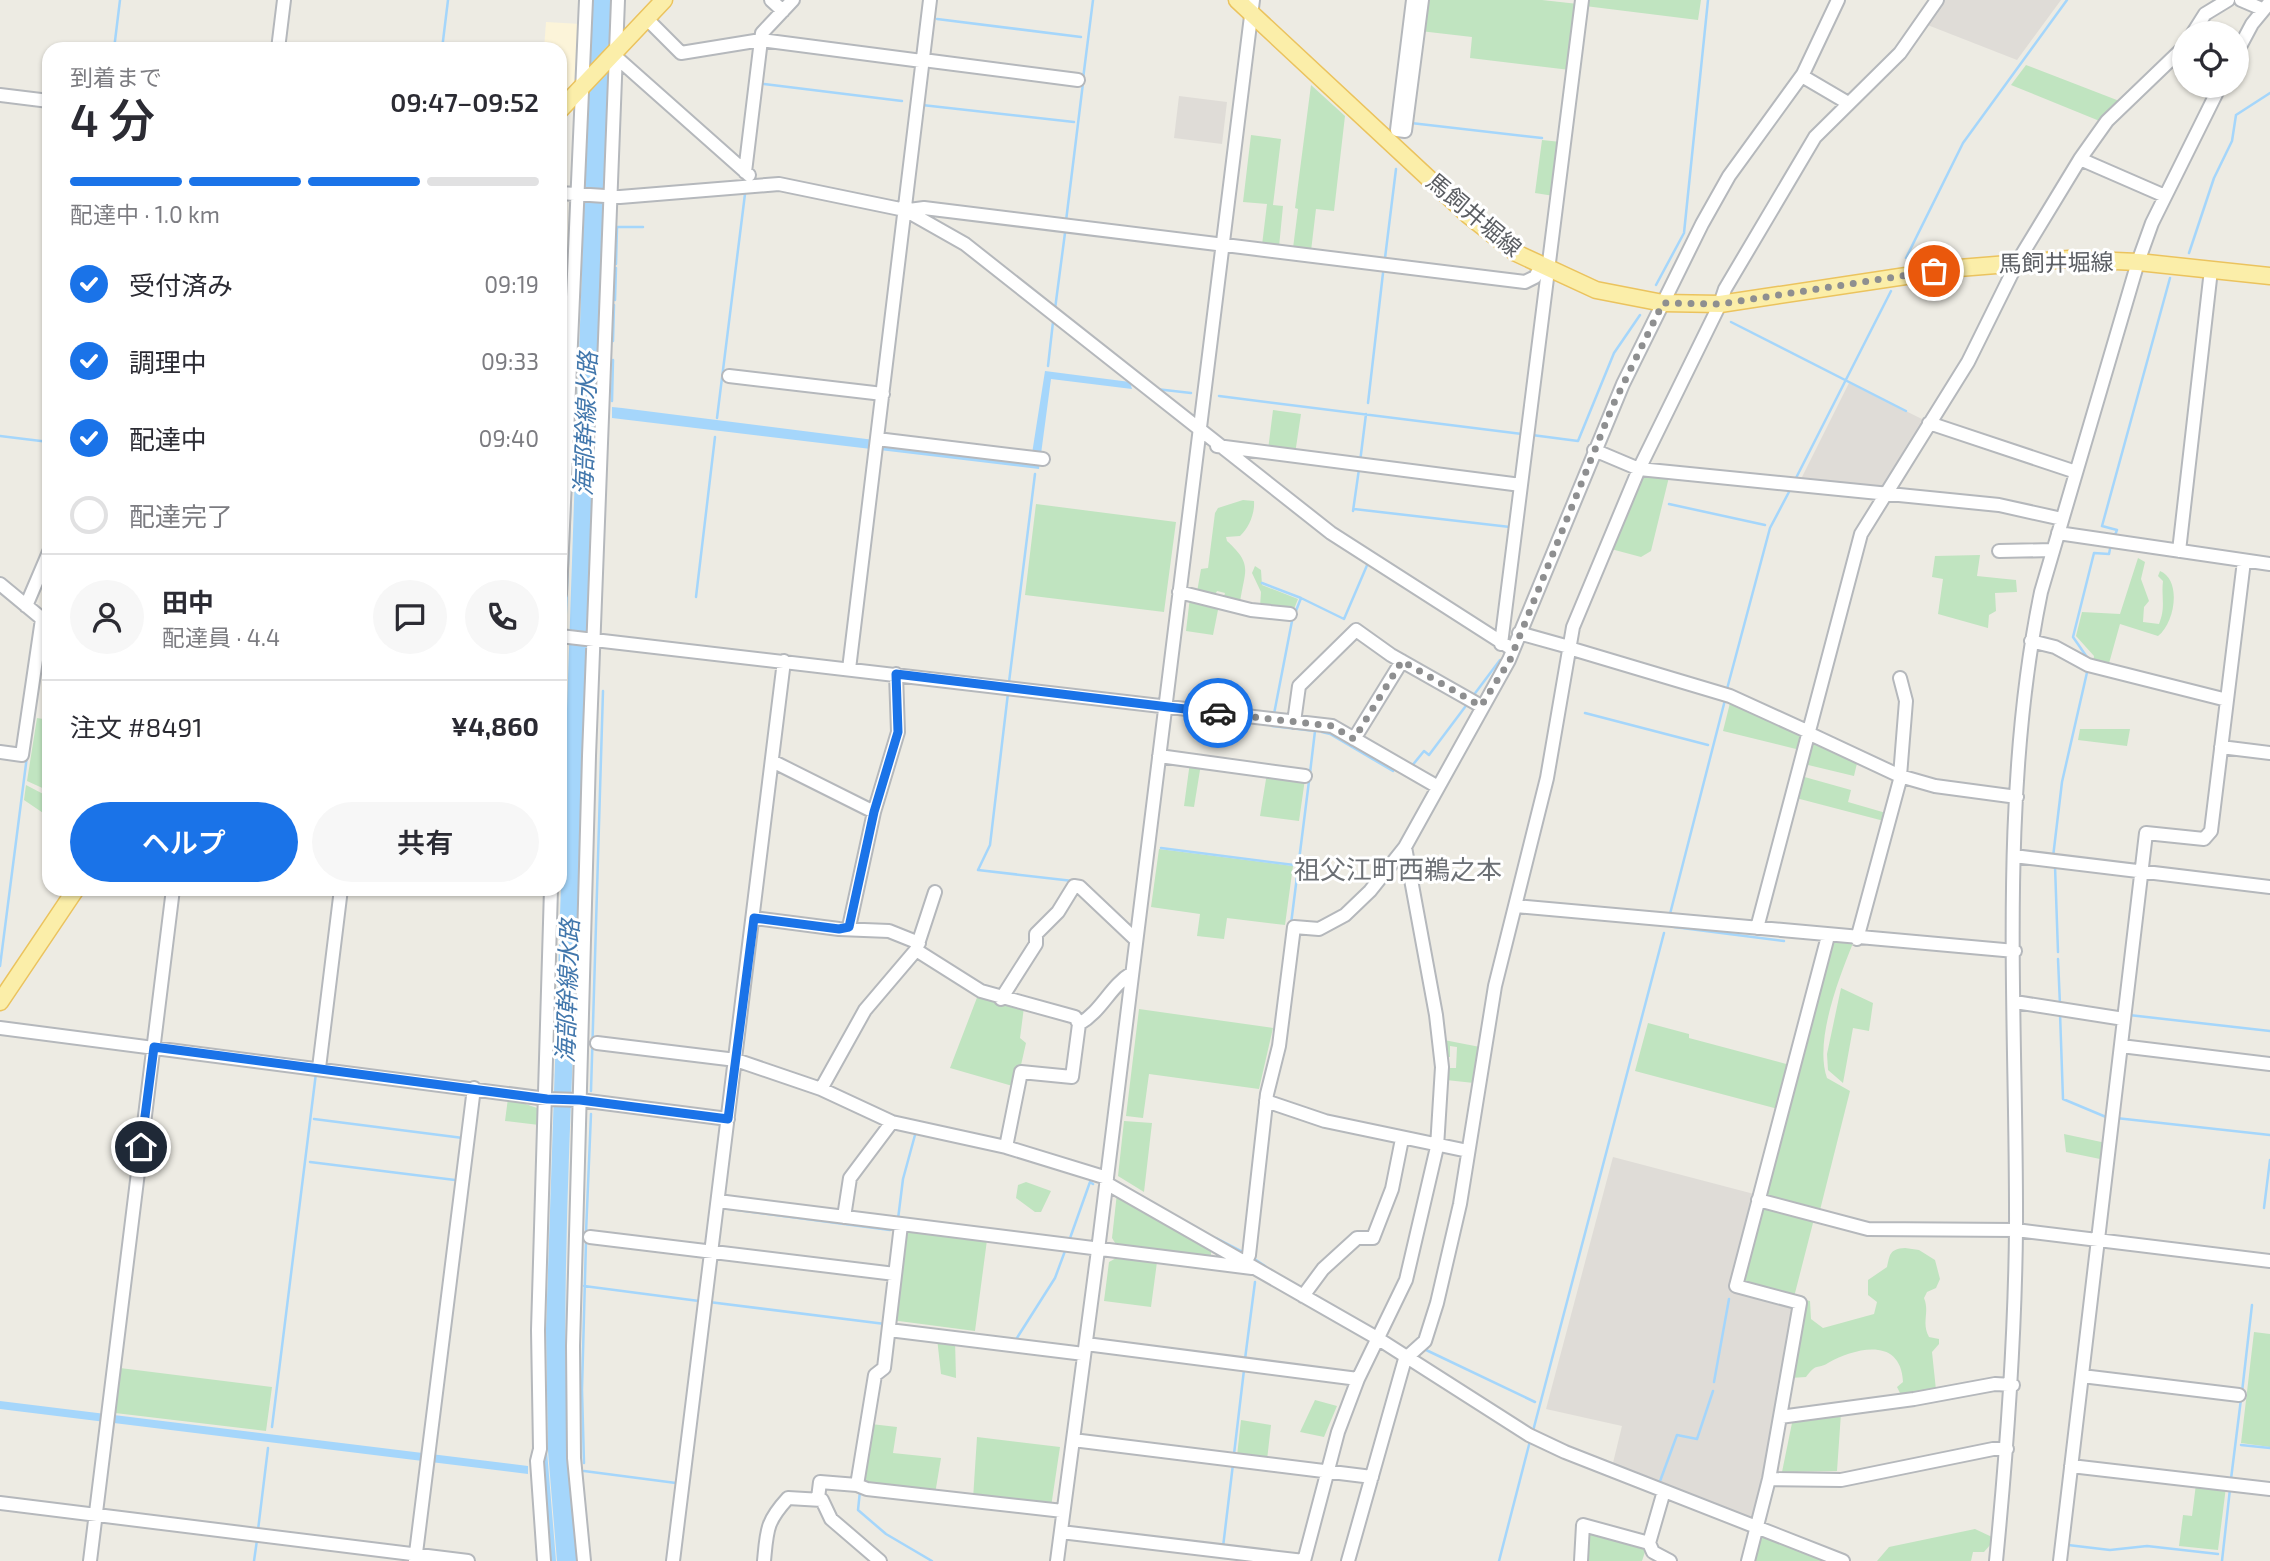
<!DOCTYPE html>
<html lang="ja">
<meta charset="utf-8">
<style>
:root{--surface:#fff;--page:#f7f7f7;--text:#2b2b33;--muted:#7c7c81;--line:#e1e1e2;--accent:#1a73e8}
body{margin:0;font-family:"Exo 2","Noto Sans JP",sans-serif;background:var(--page);color:var(--text);height:100vh;display:flex;flex-direction:column;font-size:26px;white-space:nowrap}
*{box-sizing:border-box;margin:0}
p{font-size:23px;color:var(--muted)}
.icon{flex:none;width:38px;height:38px;fill:none;stroke:currentColor;stroke-width:2;stroke-linecap:round;stroke-linejoin:round}
.map{position:relative;flex:1;overflow:hidden}
.sheet{position:absolute;left:42px;top:42px;width:525px;height:854px;display:flex;flex-direction:column;background:var(--surface);border-radius:21px;box-shadow:0 2px 5px #0004}
.sheet>*{flex:none}
.tools{position:absolute;left:2172px;top:21px;display:grid;gap:14px}
.tools a{display:grid;place-items:center;width:77px;height:77px;border-radius:50%;background:var(--surface);box-shadow:0 2px 5px #0004;font-size:35px}
.pin{position:absolute;display:grid;place-items:center;width:60px;height:60px;color:#fff;margin:-30px;border:4px solid #fff;border-radius:50%;box-shadow:0 2px 7px #0007}
.courier{position:absolute;display:grid;place-items:center;width:70px;height:70px;margin:-35px;border:5px solid #1a73e8;border-radius:50%;background:#fff;color:#222;box-shadow:0 2px 9px #0007}
.head em{font-style:normal;font-weight:600}
.head div{display:flex;flex-direction:column-reverse}
.head{display:flex;align-items:center;justify-content:space-between;height:119px;padding:0 28px}
h1{font-size:46px;font-weight:600;line-height:52px}
.bar{display:grid;grid-template-columns:repeat(4,1fr);gap:10px 7px;align-content:center;height:84px;padding:0 28px}
.bar i{height:9px;border-radius:5px;background:var(--line)}
.bar .active{background:var(--accent)}
.bar p{grid-column:span 4}
.line{display:flex;align-items:center;gap:18px;padding:0 28px;border-top:2px solid var(--line)}
.line div{flex:1}
.round{display:grid;place-items:center;flex:none;width:74px;height:74px;border-radius:37px;background:var(--page)}
ol{padding:0 28px;list-style:none}
li{display:flex;align-items:center;gap:21px;height:77px}
li p{margin-inline-start:auto}
li .icon{padding:7px;border-radius:50%;background:var(--accent);color:#fff;stroke-width:4}
li:last-child{color:var(--muted)}
li i{width:38px;height:38px;border:4px solid var(--line);border-radius:50%}
.cta{display:flex;gap:14px;margin-top:auto;padding:14px 28px}
.cta a{flex:1;height:80px;border-radius:42px;background:var(--accent);color:#fff;font-size:28px;font-weight:600;line-height:80px;text-align:center}
.cta a+a{background:var(--page);color:var(--text)}
.map>svg:first-child{display:block}
.commercial{fill:#fcf4d9}
.industrial{fill:#dfdcd7}
.green{fill:#c0e4c0}
.water{fill:#a5d6fb}
.lines{fill:none;stroke-linecap:round;stroke-linejoin:round}
.stream{stroke:#a5d6fb;stroke-width:2.5}
.minor-casing{stroke:#b5b8bc;stroke-width:16}
.major-casing{stroke:#ebc35e;stroke-width:19}
.minor{stroke:#fff;stroke-width:12}
.major{stroke:#fbeea9;stroke-width:16}
.done{stroke:#8e8f90;stroke-width:7;stroke-dasharray:0 12.6}
.route{stroke:#1a73e8;stroke-width:9}
.labels{text-anchor:middle;stroke-width:6;stroke-linejoin:round;paint-order:stroke}
.street-label{font-size:23px;fill:#5b5e63;stroke:#fff}
.water-label{font-size:24px;font-style:italic;fill:#4277ac;stroke:#fff}
.quarter-label{font-size:26px;fill:#6c7075;stroke:#fff}
</style>
<div class="map">
<svg width="2270" height="1561" viewBox="0 0 2270 1561">
<rect width="100%" height="100%" fill="#edebe3"/>
<path class="commercial" d="M546 22 581 24 579 80 560 100V49H544Z"/>
<path class="industrial" d="M1941 0H2061L2017 60 1925 24Z
M1179 96 1227 102 1222 144 1174 138Z
M1849 383 1926 421 1885 488 1800 481Z
M1613 1157 1754 1194 1729 1288 1791 1305 1794 1309 1764 1475 1752 1520 1612 1467 1622 1426 1546 1409Z"/>
<path class="green" d="M1424 0H1542L1578 4 1570 70 1470 58 1472 37 1420 31Z
M1586 0H1701L1698 20 1585 6Z
M2026 65 2122 102 2102 122 2011 85Z
M1311 85 1345 116 1334 211 1316 209 1311 251 1293 248 1298 209 1295 208Z
M1251 135 1281 139 1273 205 1283 206 1279 247 1262 245 1267 204 1243 202Z
M1542 140 1561 142 1554 196 1535 193Z
M1273 410 1301 414 1295 454 1268 450Z
M1641 475 1669 477 1651 551 1641 557 1611 549Z
M1243 500 1254 501C1255 513 1249 528 1240 536L1226 537 1227 541C1253 565 1245 569 1240 602L1223 600 1225 593 1217 591 1214 597 1197 592 1201 569 1208 568 1215 513 1218 508Z
M1036 504 1176 522 1164 612 1025 595Z
M1980 555 1977 576 2016 580 2017 592 1995 593 1996 611 1989 615 1988 628 1938 614 1943 579 1932 577 1935 556Z
M2138 558 2145 562 2141 579 2149 601 2144 607 2143 622 2159 624C2166 607 2161 597 2163 581L2158 576 2160 571C2182 580 2175 623 2158 636L2120 624 2108 667 2093 663 2094 656 2076 636 2082 612 2120 614Z
M1255 566 1261 570 1262 585 1298 599 1294 609 1260 607 1261 592 1252 573Z
M1190 597 1219 605 1213 635 1186 631Z
M1731 699 1803 732 1800 750 1723 731Z
M37 718 49 720V791L27 781Z
M2080 729H2130L2127 746 2078 740Z
M1811 740 1858 759 1854 776 1804 764Z
M1190 762 1201 764 1194 807 1184 806Z
M1267 773 1305 779 1299 821 1260 816Z
M1801 776 1851 790 1848 802 1886 813 1884 821 1796 798Z
M26 785 49 797V817L24 800Z
M1159 849 1293 866 1285 925 1227 918 1224 939 1197 936 1200 914 1151 907Z
M1833 939 1853 943C1839 978 1814 1041 1827 1078L1850 1091 1819 1214 1764 1197Z
M1841 988 1873 1003 1869 1031 1853 1028 1843 1083 1828 1070 1827 1054Z
M978 995 1024 1007 1020 1038 1026 1043 1016 1087 950 1068Z
M1139 1009 1273 1028 1259 1089 1149 1074 1143 1118 1126 1116Z
M1648 1023 1689 1034V1038L1790 1065 1778 1109 1635 1071Z
M1444 1040 1480 1047 1474 1083 1446 1080 1445 1068H1456L1457 1047 1450 1046V1057H1445Z
M508 1098 540 1109 539 1125 505 1121Z
M1124 1121 1152 1123 1144 1192 1118 1176Z
M2064 1134 2106 1143 2105 1160 2066 1152Z
M1026 1182 1051 1191 1041 1212H1035L1016 1198 1018 1185Z
M1117 1193 1211 1245V1261L1119 1249 1112 1238Z
M1760 1205 1814 1219 1794 1297 1742 1284Z
M902 1230 987 1240 975 1331 891 1320Z
M1905 1248 1919 1250 1935 1260 1940 1279 1936 1288 1927 1292 1924 1298C1930 1312 1921 1323 1929 1337L1939 1339V1344L1932 1352 1936 1390 1901 1395 1897 1387 1903 1382C1901 1336 1855 1348 1828 1363 1817 1370 1817 1362 1806 1377L1790 1378 1805 1300 1810 1301 1811 1319 1823 1328 1874 1314 1877 1302 1868 1295V1280L1887 1267C1890 1255 1889 1249 1905 1248Z
M1118 1257 1157 1262 1151 1307 1104 1301 1109 1262Z
M2254 1332 2270 1334V1447L2241 1443Z
M937 1338 955 1340 956 1378 941 1374Z
M120 1368 272 1387 266 1431 115 1413Z
M1315 1400 1337 1406 1324 1437 1300 1432Z
M1841 1413 1837 1471 1782 1472 1792 1423Z
M1241 1420 1271 1425 1267 1460 1237 1456Z
M871 1424 897 1427 893 1453 941 1458 935 1494 862 1485Z
M977 1437 1060 1447 1051 1507 973 1499Z
M2196 1484 2226 1487 2218 1550 2179 1546 2183 1515 2192 1516Z
M1975 1529 1992 1537 1991 1544 1984 1552H1973L1971 1561H1877L1889 1547Z
M1587 1532 1647 1546 1642 1561H1586Z
M1757 1534 1831 1561H1752Z"/>
<path class="water" d="M591 0H611C599 322 586 643 576 965 570 1163 555 1363 577 1561H557L548 1451 546 1329Z
M1045 371 1130 382 1132 389 1051 379 1039 469 612 418V407L622 408 1031 460Z
M0 1401 528 1466V1474L0 1409Z
M543 1451H547L556 1561H549L541 1463Z"/>
<g class="lines">
<path class="stream" d="M937 19 1081 37
M114 49 120 0
M442 49 448 0
M1083 79 1093 0
M764 84 902 101
M922 105 1074 122
M1411 123 1542 138
M1066 221 1083 83
M2189 253 2214 178 2232 141 2236 115 2270 93
M1385 258 1396 169
M1906 258 1963 143 2067 0
M616 264 617 227H643
M1656 285 1684 233 1708 0
M615 300 616 268
M1055 309 1065 233
M1731 322 1906 411
M613 341 614 305
M1048 366 1053 322
M1156 389 1191 393
M1219 396 1522 434
M612 401 613 360
M1368 403 1383 273
M717 418 745 194
M1532 435 1578 441 1614 353 1640 315
M0 436 49 442
M1360 462 1366 414
M1795 480 1891 291
M1669 504 1765 525
M1354 509 1510 527
M1353 511 1359 469
M2115 535 2117 530 2102 526 2170 278
M1262 583 1301 598
M696 597 715 437
M32 603 46 614
M565 633 571 492
M2089 660 2073 637 2094 553 2109 554 2110 549
M1009 682 1035 474
M1727 689 1770 528 1790 490
M1008 693 990 845 978 870 1073 881
M1473 696 1500 660
M1585 713 1708 745
M1274 714 1292 621 1301 598 1344 619 1368 563
M1272 726 1315 731 1310 773
M1322 732 1330 734 1393 771
M1411 767 1424 751 1429 755 1468 703
M560 776 565 639
M1161 848 1294 865
M2053 857 2062 782 2088 668
M2055 866 2058 952
M1670 914 1725 700
M1291 924 1309 781
M1674 927 1784 941
M2058 959 2060 1005
M0 966 27 756
M2060 1013 2063 1099 2106 1117
M2129 1015 2270 1031
M591 1091 603 691
M551 1096 552 1074
M2116 1118 2270 1135
M314 1119 463 1138
M550 1124 551 1102
M310 1162 455 1180
M722 1208 890 1230
M2264 1208 2270 1160
M1180 1218 1208 1234
M898 1219 903 1179 915 1135
M586 1233 591 1114
M1216 1238 1245 1253
M1069 1241 1090 1182 1093 1184
M1253 1258 1265 1266
M584 1286 699 1301
M709 1302 885 1324
M1015 1341 1055 1278 1065 1251
M1424 1349 1535 1402
M1245 1359 1255 1282
M1714 1382 1729 1299
M2242 1392 2252 1305
M272 1427 316 1073
M1533 1431 1664 933
M2241 1445 2270 1448
M1234 1454 1244 1370
M584 1463 582 1390 586 1241
M584 1471 676 1483
M2231 1479 2241 1399
M1659 1484 1677 1435 1697 1439 1713 1391
M860 1491 858 1510 886 1534 932 1561
M258 1530 268 1448
M2068 1545 2110 1550 2147 1546 2218 1554
M1223 1547 1233 1464
M254 1561 257 1540
M1499 1561 1530 1441
M2222 1561 2230 1489"/>
<g class="minor-casing">
<path id="minor" d="M771 0 783 11
M1413 0 1397 130 1405 131 1422 0
M2241 0 2262 9
M647 19 681 53 761 40 762 33 793 0
M2193 33 2205 14 2228 0
M278 49 284 0
M2236 54 2252 24 2270 2
M616 57 749 175
M923 60 1078 80
M1802 76 1848 103
M0 95 49 101
M2080 159 2165 196
M745 172 761 40 922 61
M560 193 620 197 779 184 905 210 965 244 1331 533 1512 649
M909 210 924 208 1525 282 1535 277 1541 266
M729 376 883 394
M1929 423 2076 472
M877 439 1043 459
M1217 446 1521 485
M1594 450 1639 469 1999 505 2062 519
M2058 533 2270 564
M1999 551 2053 550
M2179 551 2211 270
M0 584 46 622
M1179 592 1251 610 1290 614
M560 594 586 0
M26 606 49 552
M1519 633 1569 647
M560 636 1332 726 1438 787
M2031 641 2055 647 2088 665 2227 700
M1501 644 1582 0
M1569 648 1730 696 1809 732
M849 669 930 0
M1294 722 1299 686 1356 630 1391 655 1481 706
M1808 733 1900 776 1935 786 2017 797
M1354 739 1402 661
M2221 747 2270 753
M0 752 22 755 42 619
M1159 756 1305 776
M772 761 874 812
M1900 776 1906 701 1900 678
M2014 856 2270 887
M1516 906 2015 951
M754 918 839 929 889 931 919 943
M849 927 874 812 898 732 896 674
M1757 928 1861 534 1968 362 2018 261 2080 159 2107 121 2184 47
M1857 939 1901 776
M916 950 981 991 1075 1017 1079 1024 1072 1077 1021 1072 1006 1147
M1001 999 1036 944V934L1058 912 1074 886 1080 887 1136 940
M2015 1002 2124 1019
M1079 1024C1102 1011 1110 986 1132 973
M0 1028 547 1099 580 1100 728 1119
M597 1043 736 1060 821 1089 892 1122 1006 1147 1107 1178
M2121 1046 2270 1064
M319 1068 341 889
M821 1089 865 1010 916 950 935 892
M1266 1101 1325 1121 1468 1151
M1106 1183 1377 1338 1529 1435 1565 1452 1843 1561
M1758 1200 1868 1229 2016 1230 2270 1261
M718 1201 1252 1268
M844 1217 850 1178 892 1122
M901 1225 884 1368 875 1375 857 1485 867 1489 1063 1511
M590 1237 895 1274
M1245 1263 1249 1255 1267 1094 1279 1046 1294 927 1319 929 1345 915 1370 891 1405 847 1509 660 1623 384 1702 224 1729 176 1803 74 1838 0
M1303 1296 1323 1269 1357 1238H1373L1392 1189 1402 1139
M889 1330 1084 1354
M1086 1344 1358 1379
M2082 1376 2239 1395
M1780 1417 1914 1399 1995 1384 2013 1385
M1073 1440 1372 1477
M2071 1466 2270 1489
M1769 1479 1841 1480 1993 1449H2007
M818 1498 820 1482 857 1485
M0 1503 468 1561
M1061 1532 1304 1561 1338 1432 1358 1379 1406 1280 1437 1147 1442 1067 1436 1015 1405 847
M1649 1543 1653 1552 1670 1561
M90 1561 173 889
M415 1561 474 1088
M544 1561 537 1461 540 1449 538 1330 551 889
M584 1561 574 1458 573 1346 589 756 618 0
M673 1561 784 661
M764 1561C767 1530 766 1522 788 1498L822 1500 831 1519 880 1561
M1057 1561 1098 1250 1253 0
M1348 1561 1405 1359 1425 1341 1437 1303 1460 1204 1495 986 1547 778 1573 627 1639 469 1720 304 1725 289 1815 137 1900 53 1937 0
M1581 1561 1583 1525 1649 1543 1664 1491
M1748 1561 1769 1479 1800 1303 1736 1286 1828 936
M1996 1561C2007 1449 2015 1342 2016 1229 2017 1018 1998 801 2041 592L2138 262 2152 223 2220 86
M2060 1561 2146 833 2204 839 2211 831 2244 561"/>
</g>
<g class="major-casing">
<path id="major" d="M1237 0 1468 215 1516 253 1596 290 1663 303 1720 304 1959 268 2069 259 2138 262 2270 276
M560 110 664 0
M0 1002 76 889"/>
</g>
<use href="#minor" class="minor"/>
<use href="#major" class="major"/>
</g>
<g class="lines">
<path class="done" d="M1218 713 1332 726 1354 739 1402 661 1481 706 1510 660 1613 405 1663 303 1720 304 1934 271"/>
<path class="route" d="M141 1147 154 1047 547 1099 580 1100 728 1119 754 918 839 929 849 927 874 812 898 732 896 674 1218 713"/>
</g>
<g class="labels">
<g class="street-label">
<text transform="translate(1474 215) rotate(40)" y="8">馬飼井堀線</text>
<text transform="translate(2056 263) rotate(-1)" y="8">馬飼井堀線</text>
</g>
<g class="water-label">
<text transform="translate(586 424) rotate(-88)" y="8">海部幹線水路</text>
<text transform="translate(568 991) rotate(-88)" y="8">海部幹線水路</text>
</g>
<g class="quarter-label">
<text x="1398" y="879">祖父江町西鵜之本</text>
</g>
</g>
</svg>
<div class="tools">
<a><svg class="icon" aria-label="locate" viewBox="0 0 24 24"><circle cx="12" cy="12" r="6"/><path d="M12 2v4M12 18v4M2 12h4M18 12h4"/></svg></a>
</div>
<div class="pin" style="left:1934px;top:271px;background:#ea580c"><svg class="icon" aria-label="bag" viewBox="0 0 24 24"><path d="M5 8h14l-1 12H6zM9 8a3 3 0 0 1 6 0"/></svg></div>
<div class="pin" style="left:141px;top:1147px;background:#1f2937"><svg class="icon" aria-label="home" viewBox="0 0 24 24"><path d="M3 11l9-7 9 7M6 9v11h12V9"/></svg></div>
<div class="courier" style="left:1218px;top:713px"><svg class="icon" aria-label="car" viewBox="0 0 24 24"><path d="M5 17H2v-5l4-1 3-4h7l3 4 3 1v5h-3M9 17h6M6 11h13"/><circle cx="7" cy="17" r="2"/><circle cx="17" cy="17" r="2"/></svg></div>
<section class="sheet">
<div class="head"><div><h1>4 分</h1><p>到着まで</p></div><em>09:47–09:52</em></div>
<div class="bar"><i class="active"></i><i class="active"></i><i class="active"></i><i></i><p>配達中 · 1.0 km</p></div>
<ol>
<li><svg class="icon" aria-label="check" viewBox="0 0 24 24"><path d="M5 12l5 5 9-10"/></svg>受付済み<p>09:19</p></li>
<li><svg class="icon" aria-label="check" viewBox="0 0 24 24"><path d="M5 12l5 5 9-10"/></svg>調理中<p>09:33</p></li>
<li><svg class="icon" aria-label="check" viewBox="0 0 24 24"><path d="M5 12l5 5 9-10"/></svg>配達中<p>09:40</p></li>
<li><i></i>配達完了</li>
</ol>
<div class="line" style="height:126px"><a class="round"><svg class="icon" aria-label="person" viewBox="0 0 24 24"><circle cx="12" cy="8" r="4"/><path d="M4 21q1-7 8-7t8 7"/></svg></a><div><b>田中</b><p>配達員 · 4.4</p></div><a class="round"><svg class="icon" aria-label="chat" viewBox="0 0 24 24"><path d="M4 5h16v11H9l-5 4z"/></svg></a><a class="round"><svg class="icon" aria-label="phone" viewBox="0 0 24 24"><path d="M5 4h4l2 5-3 2q2 4 5 5l2-3 5 2v4C11 20 4 13 5 4z"/></svg></a></div>
<div class="line" style="height:91px"><div>注文 #8491</div><b>¥4,860</b></div>
<div class="cta"><a>ヘルプ</a><a>共有</a></div>
</section>
</div>
